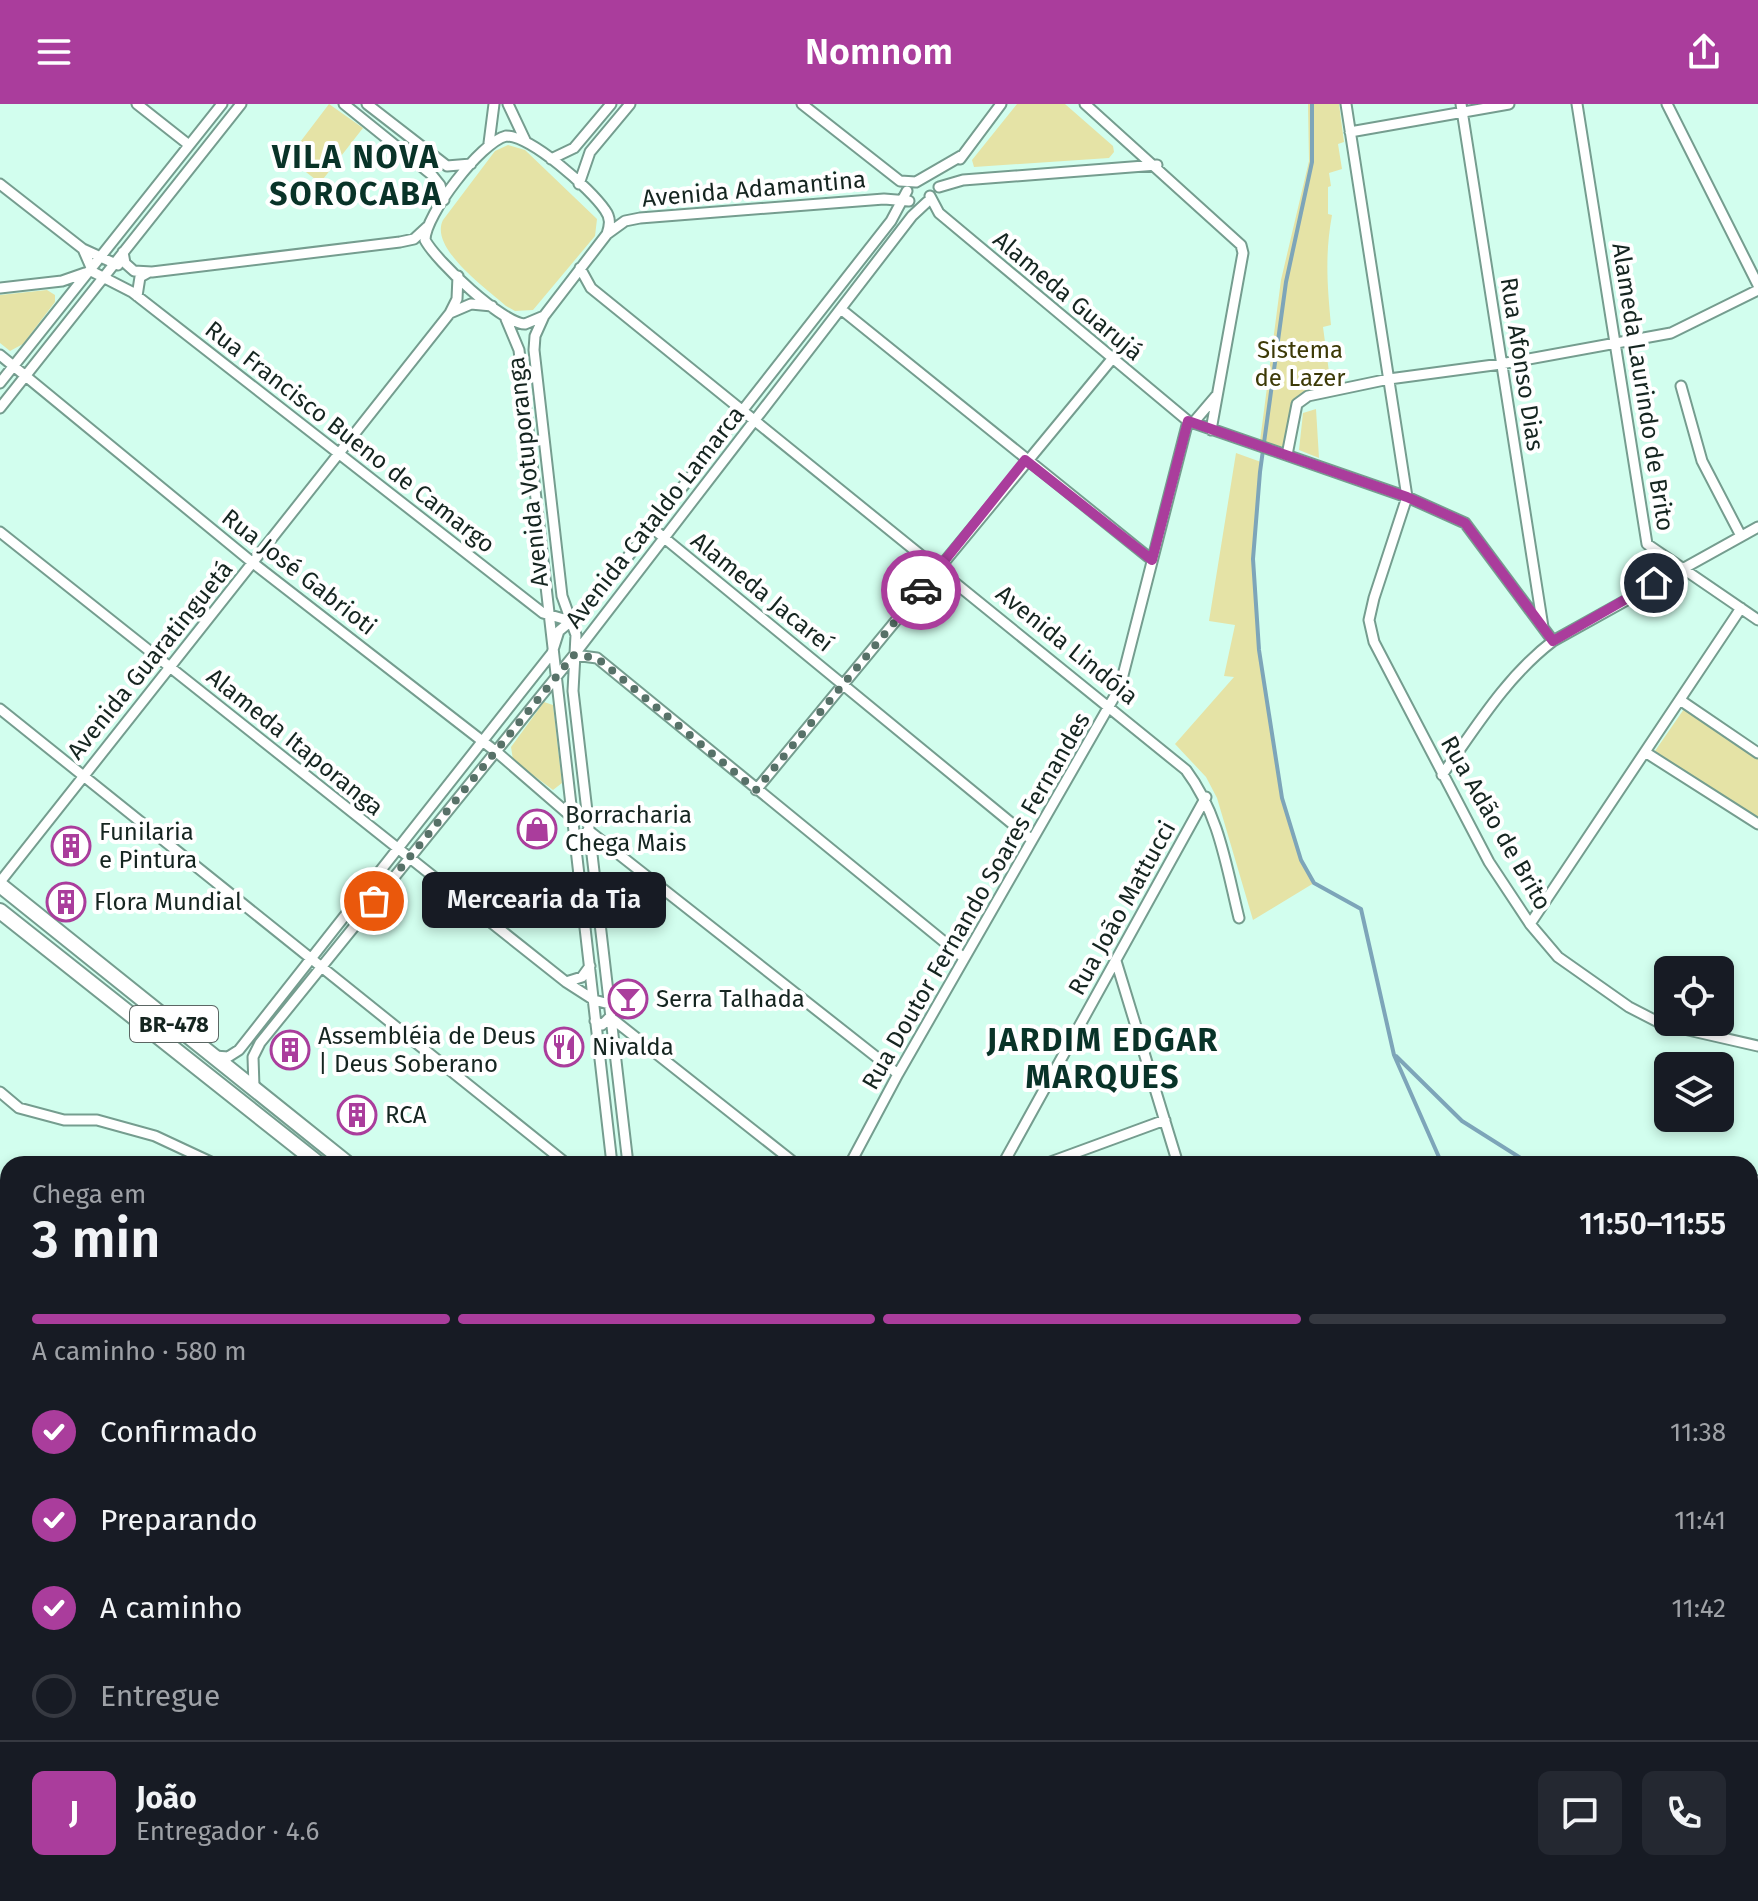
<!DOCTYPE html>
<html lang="pt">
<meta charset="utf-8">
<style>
:root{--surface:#171b24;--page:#242831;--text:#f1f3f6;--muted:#9ea1a6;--line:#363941;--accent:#aa3d9c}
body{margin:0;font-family:"Fira Sans",sans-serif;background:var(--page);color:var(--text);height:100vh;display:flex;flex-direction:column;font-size:30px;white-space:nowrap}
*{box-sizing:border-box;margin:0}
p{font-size:26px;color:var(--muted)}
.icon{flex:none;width:44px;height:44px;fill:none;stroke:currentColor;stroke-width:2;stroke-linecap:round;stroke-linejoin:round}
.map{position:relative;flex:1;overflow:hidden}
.details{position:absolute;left:0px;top:1052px;width:1758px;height:746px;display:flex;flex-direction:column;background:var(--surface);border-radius:24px 24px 0 0;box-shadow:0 4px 12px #0003}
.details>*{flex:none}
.fabs{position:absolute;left:1654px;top:852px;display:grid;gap:16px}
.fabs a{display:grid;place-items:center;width:80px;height:80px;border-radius:12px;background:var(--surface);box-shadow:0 4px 12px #0003;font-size:40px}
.pin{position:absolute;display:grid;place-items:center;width:68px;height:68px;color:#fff;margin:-34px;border:4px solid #fff;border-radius:50%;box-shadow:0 2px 8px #0007}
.courier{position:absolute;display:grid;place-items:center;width:80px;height:80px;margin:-40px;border:6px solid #aa3d9c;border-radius:50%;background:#fff;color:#222;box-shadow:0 2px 10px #0007}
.bubble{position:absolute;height:56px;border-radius:12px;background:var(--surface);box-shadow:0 4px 12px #0003;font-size:26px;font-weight:600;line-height:56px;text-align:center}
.summary em{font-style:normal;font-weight:600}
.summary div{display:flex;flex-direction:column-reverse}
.summary{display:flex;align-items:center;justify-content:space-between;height:136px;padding:0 32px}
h1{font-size:52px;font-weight:600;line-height:60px}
.bar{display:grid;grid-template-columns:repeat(4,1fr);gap:12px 8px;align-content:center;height:96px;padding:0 32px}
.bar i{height:10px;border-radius:6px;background:var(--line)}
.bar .selected{background:var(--accent)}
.bar p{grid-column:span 4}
.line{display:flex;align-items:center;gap:20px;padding:0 32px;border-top:2px solid var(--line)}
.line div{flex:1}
.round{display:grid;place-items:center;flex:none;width:84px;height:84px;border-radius:12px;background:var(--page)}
ol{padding:0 32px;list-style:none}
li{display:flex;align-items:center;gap:24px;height:88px}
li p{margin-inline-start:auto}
li .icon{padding:8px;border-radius:50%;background:var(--accent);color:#fff;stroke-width:4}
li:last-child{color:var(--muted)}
li i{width:44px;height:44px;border:4px solid var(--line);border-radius:50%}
header{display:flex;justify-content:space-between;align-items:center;height:104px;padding:0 32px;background:var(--accent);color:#fff;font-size:36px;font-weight:600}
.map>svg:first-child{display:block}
.green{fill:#e5e3a6}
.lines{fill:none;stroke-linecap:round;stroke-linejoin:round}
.stream{stroke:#7da5b9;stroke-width:4}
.taxiway{stroke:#7d9c92;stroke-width:32}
.street-casing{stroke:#759d8f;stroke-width:13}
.secondary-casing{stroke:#759d8f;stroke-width:18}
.primary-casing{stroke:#759d8f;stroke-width:18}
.street{stroke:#fff;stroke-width:9}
.secondary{stroke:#fff;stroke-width:14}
.primary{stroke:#fff;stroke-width:14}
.done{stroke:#577168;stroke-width:8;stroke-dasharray:0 14.4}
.route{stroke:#aa3d9c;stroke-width:10}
.labels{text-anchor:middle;stroke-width:8;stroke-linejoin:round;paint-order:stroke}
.shield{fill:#fff;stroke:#5b6663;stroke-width:2}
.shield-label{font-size:22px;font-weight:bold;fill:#152520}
.street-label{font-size:24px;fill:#152520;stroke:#fff}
.park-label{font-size:24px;fill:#3d3a07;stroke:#fff}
.poi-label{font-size:24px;fill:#152520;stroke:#fff;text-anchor:start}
.district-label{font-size:32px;font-weight:bold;letter-spacing:2px;fill:#093328;stroke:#fff}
</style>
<header><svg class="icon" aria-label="menu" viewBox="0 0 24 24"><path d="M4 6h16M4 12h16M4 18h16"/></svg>Nomnom<svg class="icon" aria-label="share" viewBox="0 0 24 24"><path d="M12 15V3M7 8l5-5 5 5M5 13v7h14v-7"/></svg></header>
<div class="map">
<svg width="1758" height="1797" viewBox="0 0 1758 1797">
<rect width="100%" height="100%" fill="#d2feee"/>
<path class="green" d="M329 0 363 24 320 79 288 54Z
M1017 0H1065L1113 42 1114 48 1109 54 974 63 972 56Z
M1308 0H1339L1344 38 1338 40 1342 65 1329 69 1331 82 1328 83V110L1332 111C1325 150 1327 179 1331 221L1323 223 1331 283 1297 292 1283 342 1276 344 1260 337 1281 176 1309 57Z
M508 41 525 46 597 115 595 132 533 206 515 207 506 202C486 184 429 144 443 116L495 47Z
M47 186 55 191V198L23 240 10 247 0 239V191Z
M1316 305 1319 354 1299 346 1303 309Z
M1236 349 1261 358 1253 455 1259 546 1282 694 1301 756 1314 779 1253 816 1217 694 1206 673 1175 640 1234 573 1224 572 1235 521 1209 517Z
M544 598 553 601 562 679 553 686 513 656 511 643Z
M1684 605 1758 655V716L1655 647Z
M1750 1140 1758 1142V1188L1750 1186Z
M0 1597 8 1611V1757H0Z"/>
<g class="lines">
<path class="stream" d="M1312 0V58L1286 178 1260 368 1253 455 1259 546 1282 694 1301 756 1314 779 1361 805 1394 951 1442 1060
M1396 952 1462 1017 1530 1060"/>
<path class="taxiway" d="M0 1562 8 1576
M134 1790 138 1797
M0 1796 8 1785"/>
<g class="street-casing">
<path id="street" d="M137 0 189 41
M344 0 432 71 440 81 444 96
M367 0 447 62 471 60
M508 0 525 36
M802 0 900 77 916 78 961 52
M1085 0 1241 141 1243 149 1211 326
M1346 0 1407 393 1374 494 1369 516 1374 538 1489 758 1530 820 1558 853 1629 903 1662 920 1758 942
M1461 0 1543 523
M1577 0 1647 440 1758 516
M1667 0 1758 181
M1350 28 1509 0
M506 32C531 32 590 84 605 106 611 114 610 121 607 130L544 212 525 220C502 219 437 158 425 136 425 111 481 38 506 32Z
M489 39 494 0
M551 55 574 44 611 0
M960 55 1001 0
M0 80 83 145 118 161
M579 80 590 48 630 0
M939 83 963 76 1157 61
M930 92 939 109 1188 317 1407 393 1465 419 1553 537
M607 130 625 117 640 114 884 95 909 97
M83 145 93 168 132 188 543 509 574 518
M123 148 125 159 134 167 152 168 400 138 414 135 427 123
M580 164 591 184 1186 666C1219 710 1226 761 1239 814
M0 184 62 177 85 169
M137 192 140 173 149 168
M842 206 1152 456
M450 209 471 200 492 202
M544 212 535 232 534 246 562 492 576 531 573 587 628 1060
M506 215 519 246 612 1060
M0 251 253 459 499 650 573 714
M0 279 222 0
M1681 282 1702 357 1741 432
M0 304 241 0
M1193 319 1216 292
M1287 351 1297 300 1308 292 1389 275 1501 260 1671 229 1758 186
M651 423 1032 736
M0 428 566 878 594 896 609 900
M574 551 597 554 964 854
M1680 596 1758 649
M0 605 567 1060
M1645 648 1758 720
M1442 671C1476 623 1506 573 1553 537L1758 423
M756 686 1112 255
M588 726 898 970
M0 778 450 209 457 195 458 172
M1530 820 1741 504
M1116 857 1178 1060
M566 878 582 873 590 862
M595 917 602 921 610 913 796 1060
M215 952 228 953 239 946 552 549 559 527 590 501 891 117 907 87
M254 983 253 953 260 939 574 551 912 112 927 98
M0 988 19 1004 64 1016H97L155 1032 215 1060
M850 1060 898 970 1120 583 1188 317
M1003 1060 1206 693
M1045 1060 1165 1016
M1750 1075 1758 1077
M1750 1299 1758 1301
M1750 1450 1758 1412
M1750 1562 1758 1564
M1750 1693 1758 1695
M499 1790 509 1797
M907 1790 915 1797
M1570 1790 1602 1797
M639 1797 645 1790
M780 1797 786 1790
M870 1797 876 1790
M1522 1797 1524 1790
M1684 1797 1685 1790"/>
</g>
<g class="secondary-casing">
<path id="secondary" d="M1118 1797 1124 1790"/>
</g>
<g class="primary-casing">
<path id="primary" d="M0 781 348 1060
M0 807 319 1060
M1211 1790 1219 1797
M1252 1790 1261 1797"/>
</g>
<use href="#street" class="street"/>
<use href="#secondary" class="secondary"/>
<use href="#primary" class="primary"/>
</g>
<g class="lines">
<path class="done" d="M374 797 574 551 597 554 756 686 921 486"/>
<path class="route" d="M921 486 1025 356 1152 456 1188 317 1407 393 1465 419 1553 537 1654 479"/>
</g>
<defs>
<g id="shop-ring" transform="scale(2)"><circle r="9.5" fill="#fff" stroke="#aa3d9c" stroke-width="1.5"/><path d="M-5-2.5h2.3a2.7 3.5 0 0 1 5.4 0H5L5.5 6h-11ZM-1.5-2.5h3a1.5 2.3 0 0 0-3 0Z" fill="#aa3d9c"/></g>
<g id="building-ring" transform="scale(2)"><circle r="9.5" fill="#fff" stroke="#aa3d9c" stroke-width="1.5"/><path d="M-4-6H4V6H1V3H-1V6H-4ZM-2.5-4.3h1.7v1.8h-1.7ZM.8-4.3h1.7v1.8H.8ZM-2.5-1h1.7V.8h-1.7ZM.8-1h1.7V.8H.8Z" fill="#aa3d9c"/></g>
<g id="bar-ring" transform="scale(2)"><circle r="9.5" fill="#fff" stroke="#aa3d9c" stroke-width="1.5"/><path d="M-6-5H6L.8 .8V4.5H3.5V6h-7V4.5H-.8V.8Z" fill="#aa3d9c"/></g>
<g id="restaurant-ring" transform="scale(2)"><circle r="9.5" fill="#fff" stroke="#aa3d9c" stroke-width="1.5"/><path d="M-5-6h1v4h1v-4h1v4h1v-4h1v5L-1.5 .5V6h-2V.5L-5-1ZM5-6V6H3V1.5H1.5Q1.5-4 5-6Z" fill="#aa3d9c"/></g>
</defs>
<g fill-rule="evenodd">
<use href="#shop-ring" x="537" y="725"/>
<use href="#building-ring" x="71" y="742"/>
<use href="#building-ring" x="66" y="798"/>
<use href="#bar-ring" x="628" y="895"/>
<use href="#restaurant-ring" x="564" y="943"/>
<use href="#building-ring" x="290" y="946"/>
<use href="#building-ring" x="357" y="1011"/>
</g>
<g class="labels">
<rect class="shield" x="130" y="902" width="88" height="36" rx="6"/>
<g class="shield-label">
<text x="174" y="928">BR-478</text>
</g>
<g class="street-label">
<text transform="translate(754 85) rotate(-5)" y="8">Avenida Adamantina</text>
<text transform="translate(1068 192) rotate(40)" y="8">Alameda Guarujá</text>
<text transform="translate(1522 260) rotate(81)" y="8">Rua Afonso Dias</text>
<text transform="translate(1643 283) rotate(81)" y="8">Alameda Laurindo de Brito</text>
<text transform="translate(350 333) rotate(38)" y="8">Rua Francisco Bueno de Camargo</text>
<text transform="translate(528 368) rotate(-96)" y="8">Avenida Votuporanga</text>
<text transform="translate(655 413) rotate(-52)" y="8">Avenida Cataldo Lamarca</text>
<text transform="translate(299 468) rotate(38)" y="8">Rua José Gabrioti</text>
<text transform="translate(762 488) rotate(39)" y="8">Alameda Jacareí</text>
<text transform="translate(1067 541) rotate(39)" y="8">Avenida Lindóia</text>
<text transform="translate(150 556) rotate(-51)" y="8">Avenida Guaratinguetá</text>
<text transform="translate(295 638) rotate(39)" y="8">Alameda Itaporanga</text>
<text transform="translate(1496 719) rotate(60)" y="8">Rua Adão de Brito</text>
<text transform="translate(976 797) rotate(-60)" y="8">Rua Doutor Fernando Soares Fernandes</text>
<text transform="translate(1122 804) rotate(-61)" y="8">Rua João Mattucci</text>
</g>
<g class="park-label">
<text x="1300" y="254">Sistema<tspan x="1300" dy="28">de Lazer</tspan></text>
</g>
<g class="poi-label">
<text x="565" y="719">Borracharia<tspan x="565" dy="28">Chega Mais</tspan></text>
<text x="99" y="736">Funilaria<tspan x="99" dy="28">e Pintura</tspan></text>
<text x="94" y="806">Flora Mundial</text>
<text x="656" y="903">Serra Talhada</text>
<text x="318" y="940">Assembléia de Deus<tspan x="318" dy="28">| Deus Soberano</tspan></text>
<text x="592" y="951">Nivalda</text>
<text x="385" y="1019">RCA</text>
</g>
<g class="district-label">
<text x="356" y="64">VILA NOVA<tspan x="356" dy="37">SOROCABA</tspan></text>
<text x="1103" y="947">JARDIM EDGAR<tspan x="1103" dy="37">MARQUES</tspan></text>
</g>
</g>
</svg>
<div class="fabs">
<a><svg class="icon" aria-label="locate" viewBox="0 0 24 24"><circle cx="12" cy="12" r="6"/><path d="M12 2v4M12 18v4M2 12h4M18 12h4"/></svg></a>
<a><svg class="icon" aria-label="layers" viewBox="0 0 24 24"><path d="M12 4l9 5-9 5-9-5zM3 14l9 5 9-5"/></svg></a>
</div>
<div class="pin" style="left:374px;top:797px;background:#ea580c"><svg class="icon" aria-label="bag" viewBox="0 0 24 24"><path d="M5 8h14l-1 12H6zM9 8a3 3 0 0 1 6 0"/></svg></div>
<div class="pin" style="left:1654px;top:479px;background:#1f2937"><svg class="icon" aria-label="home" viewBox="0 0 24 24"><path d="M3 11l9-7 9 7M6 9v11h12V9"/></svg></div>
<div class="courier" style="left:921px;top:486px"><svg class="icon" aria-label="car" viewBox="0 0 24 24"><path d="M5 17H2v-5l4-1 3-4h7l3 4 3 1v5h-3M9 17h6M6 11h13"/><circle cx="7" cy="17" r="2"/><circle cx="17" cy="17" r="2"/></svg></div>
<div class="bubble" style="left:422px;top:768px;width:244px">Mercearia da Tia</div>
<section class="details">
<div class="summary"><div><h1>3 min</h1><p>Chega em</p></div><em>11:50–11:55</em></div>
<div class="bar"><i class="selected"></i><i class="selected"></i><i class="selected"></i><i></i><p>A caminho · 580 m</p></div>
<ol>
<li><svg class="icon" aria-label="check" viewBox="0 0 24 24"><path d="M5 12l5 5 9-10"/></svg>Confirmado<p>11:38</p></li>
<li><svg class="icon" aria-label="check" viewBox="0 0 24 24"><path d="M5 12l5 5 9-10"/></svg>Preparando<p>11:41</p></li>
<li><svg class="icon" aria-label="check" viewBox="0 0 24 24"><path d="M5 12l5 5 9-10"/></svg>A caminho<p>11:42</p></li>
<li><i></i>Entregue</li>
</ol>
<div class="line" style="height:144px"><b class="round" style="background:var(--accent);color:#fff">J</b><div><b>João</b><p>Entregador · 4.6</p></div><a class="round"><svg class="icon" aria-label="chat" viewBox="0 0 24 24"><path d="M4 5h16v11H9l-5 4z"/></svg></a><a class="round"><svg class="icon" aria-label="phone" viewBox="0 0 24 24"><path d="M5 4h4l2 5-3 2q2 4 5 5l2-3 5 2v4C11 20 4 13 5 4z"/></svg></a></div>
</section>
</div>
